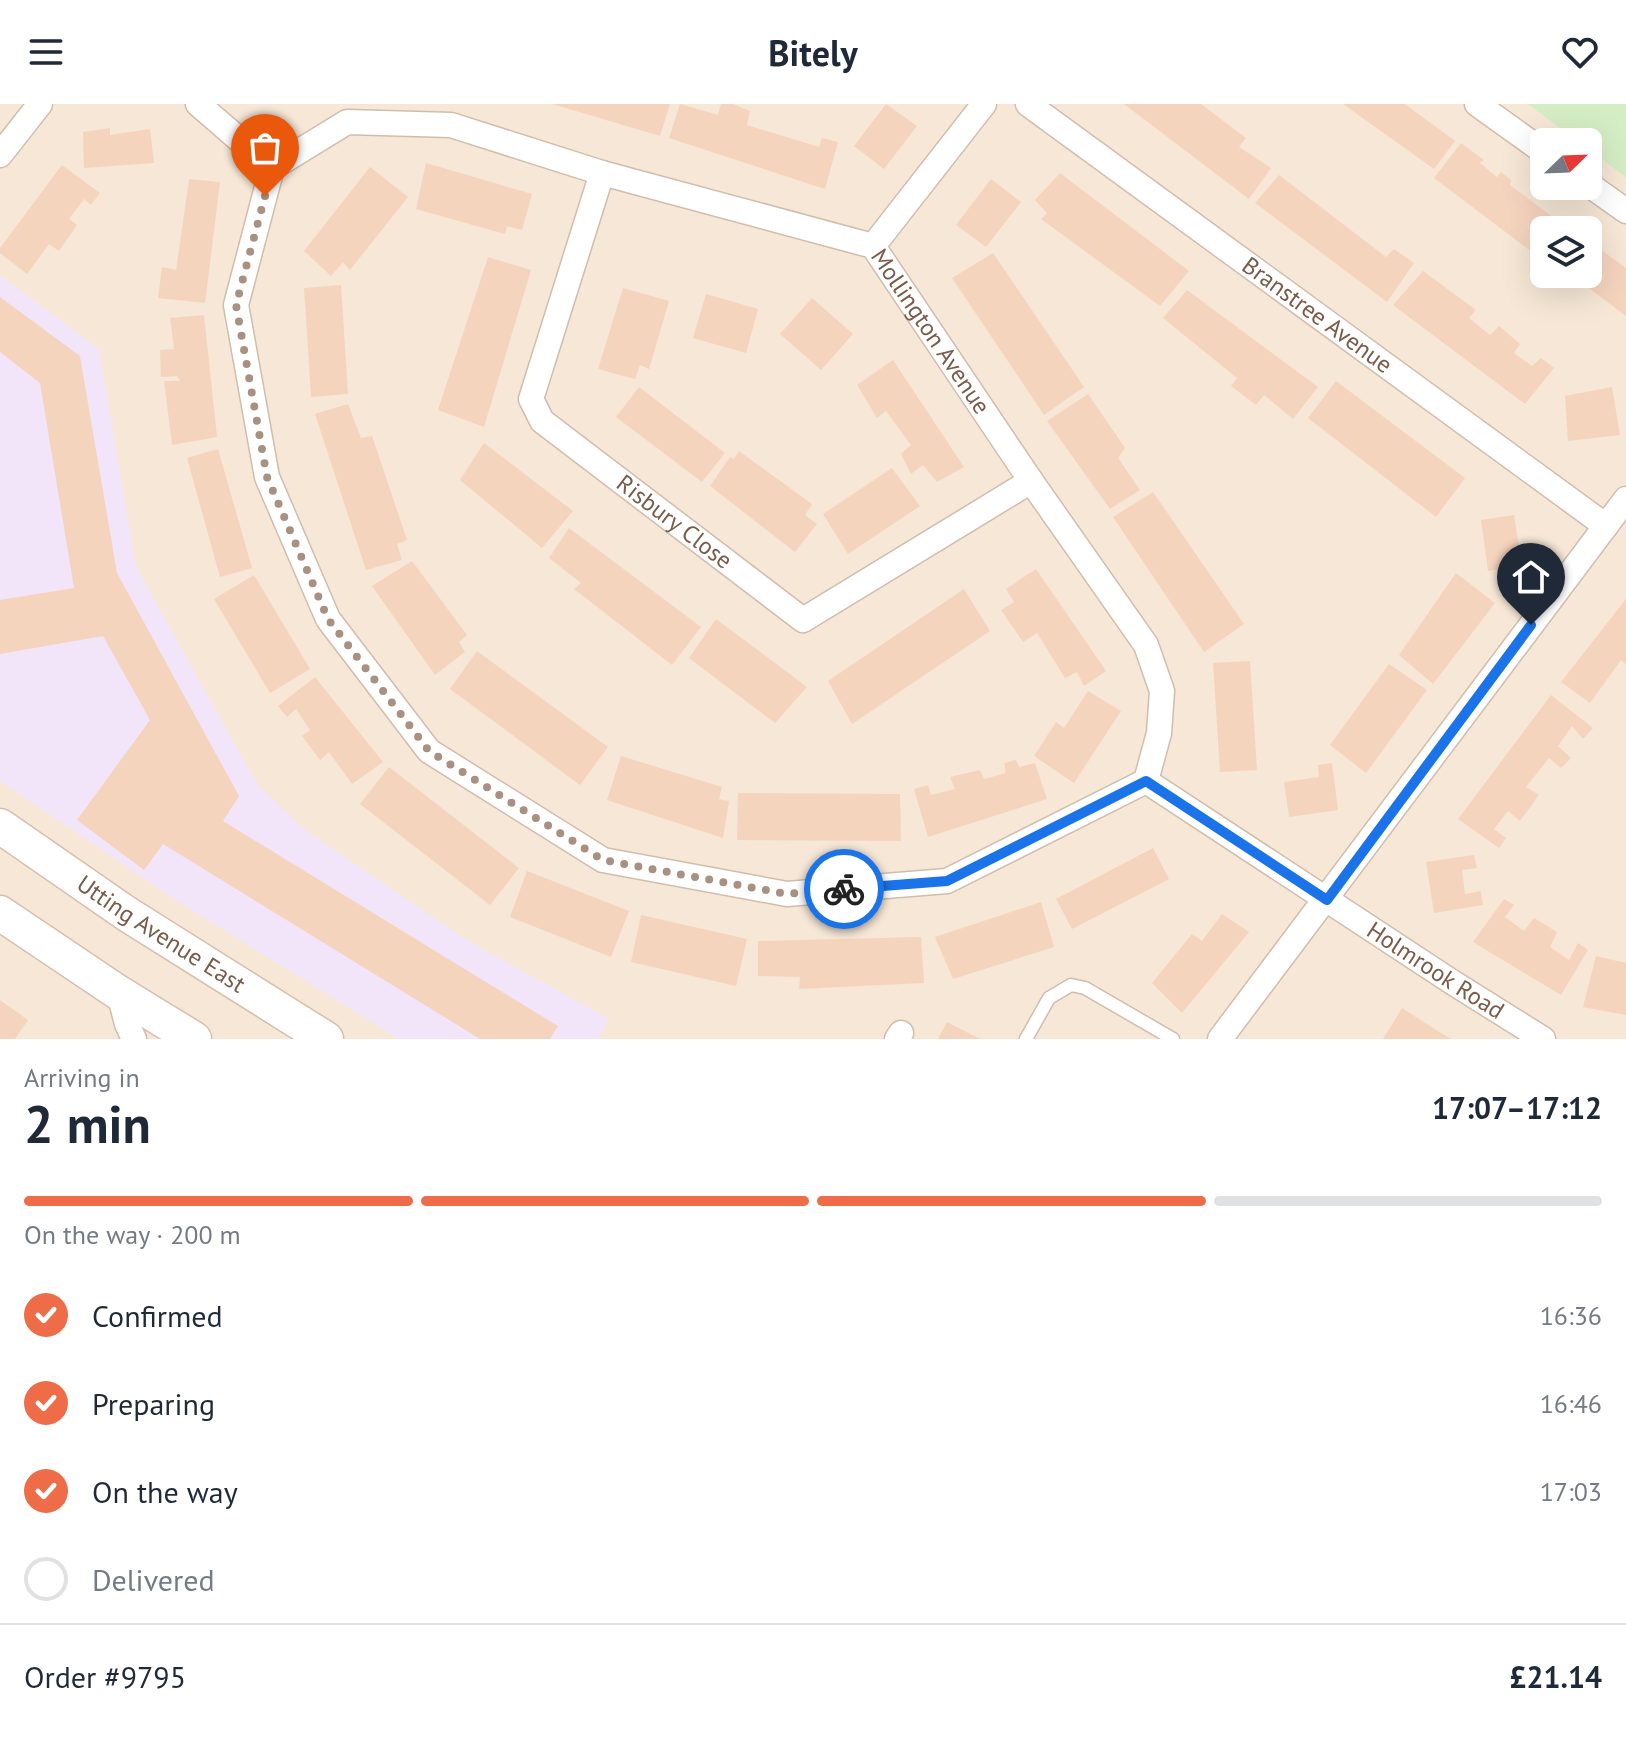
<!DOCTYPE html>
<meta charset="utf-8">
<style>
:root{--surface:#fff;--page:#f2f2f3;--text:#1f2937;--muted:#747a83;--line:#e0e1e3;--accent:#ee6c47}
body{margin:0;font-family:"PT Sans",sans-serif;background:var(--page);color:var(--text);height:100vh;display:flex;flex-direction:column;font-size:30px;white-space:nowrap}
*{box-sizing:border-box;margin:0}
p{font-size:26px;color:var(--muted)}
.icon{flex:none;width:44px;height:44px;fill:none;stroke:currentColor;stroke-width:2;stroke-linecap:round;stroke-linejoin:round}
.map{position:relative;height:935px;overflow:hidden}
.drawer{display:flex;flex-direction:column;background:var(--surface);flex:1}
.drawer>*{flex:none}
.needle{width:52px;rotate:67deg}
.tools{position:absolute;left:1530px;top:24px;display:grid;gap:16px}
.tools a{display:grid;place-items:center;width:72px;height:72px;border-radius:12px;background:var(--surface);box-shadow:0 8px 32px #0002;font-size:40px}
.pin{position:absolute;display:grid;place-items:center;width:68px;height:68px;color:#fff;margin:-82px -34px;border-radius:50% 50% 50% 0;rotate:-45deg;box-shadow:0 0 8px #0007}
.pin .icon{rotate:45deg}
.courier{position:absolute;display:grid;place-items:center;width:80px;height:80px;margin:-40px;border:6px solid #1a73e8;border-radius:50%;background:#fff;color:#222;box-shadow:0 2px 10px #0007}
.head em{font-style:normal;font-weight:700}
.head div{display:flex;flex-direction:column-reverse}
.head{display:flex;align-items:center;justify-content:space-between;height:136px;padding:0 24px}
h1{font-size:52px;font-weight:700;line-height:60px}
.bar{display:grid;grid-template-columns:repeat(4,1fr);gap:12px 8px;align-content:center;height:96px;padding:0 24px}
.bar i{height:10px;border-radius:6px;background:var(--line)}
.bar .active{background:var(--accent)}
.bar p{grid-column:span 4}
.line{display:flex;align-items:center;gap:20px;padding:0 24px;border-top:2px solid var(--line)}
.line div{flex:1}
ol{padding:0 24px;list-style:none}
li{display:flex;align-items:center;gap:24px;height:88px}
li p{margin-inline-start:auto}
li .icon{padding:8px;border-radius:50%;background:var(--accent);color:#fff;stroke-width:4}
li:last-child{color:var(--muted)}
li i{width:44px;height:44px;border:4px solid var(--line);border-radius:50%}
header{display:flex;justify-content:space-between;align-items:center;height:104px;padding:0 24px;background:var(--surface);font-size:36px;font-weight:700}
.map>svg:first-child{display:block}
.residential{fill:#f6e7d6;fill-rule:evenodd}
.education{fill:#f2e5fa}
.green{fill:#d5edc5}
.building{fill:#f5d4be}
.lines{fill:none;stroke-linecap:round;stroke-linejoin:round}
.lane-casing{stroke:#d1bdac;stroke-width:15}
.street-casing{stroke:#d1bdac;stroke-width:27}
.secondary-casing{stroke:#d7bfac;stroke-width:37}
.lane{stroke:#fff;stroke-width:12}
.street{stroke:#fff;stroke-width:24}
.secondary{stroke:#fff;stroke-width:34}
.done{stroke:#a89181;stroke-width:8;stroke-dasharray:0 14.4}
.route{stroke:#1a73e8;stroke-width:10}
.labels{text-anchor:middle;stroke-width:6;stroke-linejoin:round;paint-order:stroke}
.street-label{font-size:24px;fill:#7a5b4a;stroke:#fff9f0}
</style>
<header><svg class="icon" aria-label="menu" viewBox="0 0 24 24"><path d="M4 6h16M4 12h16M4 18h16"/></svg>Bitely<svg class="icon" aria-label="heart" viewBox="0 0 24 24"><path d="M12 20l-8-8c-3-5 5-10 8-4 3-6 11-1 8 4z"/></svg></header>
<div class="map">
<svg width="1626" height="935" viewBox="0 0 1626 935">
<rect width="100%" height="100%" fill="#fef5e8"/>
<path class="residential" d="M0 0H1626V935H0ZM1544 38H1588V82H1544ZM1544 126H1588V170H1544Z"/>
<path class="education" d="M0 171 99 245 136 463 257 680 305 726 465 835 609 915 598 935H399L171 793 0 677Z"/>
<path class="green" d="M1528 0H1626V73L1588 45V38H1579Z"/>
<path class="building" d="M552 0H670L660 32Z
M680 0 718 11 721 0H733L750 7 747 21 819 43 822 34 838 38 825 85 669 34Z
M886 0 917 22 884 65 854 42Z
M1124 0H1201L1246 34 1239 43 1271 64 1249 95Z
M1343 0H1405L1455 37 1434 65Z
M110 24V31L150 25 154 59 84 64 83 28Z
M1461 39 1484 56 1480 59 1497 73 1501 68 1511 76 1510 81 1570 126H1544V157L1434 74Z
M426 59 532 90 522 126 507 122 505 130 416 105Z
M62 61 100 89 91 101 84 95 69 115 77 121 59 147 49 140 27 170 0 149V144Z
M370 63 408 93 350 166 343 158 331 172 304 147Z
M1060 69 1189 167 1160 202 1041 115 1047 109 1035 96Z
M1279 71 1386 153 1394 145 1414 159 1387 198 1255 99Z
M189 75 220 78 205 199 158 194 162 163 176 166Z
M991 75 1021 98 986 143 956 121Z
M1593 140 1626 164V212L1570 170H1588V146Z
M993 149 1084 283 1044 311 952 174Z
M488 153 531 166 484 323 438 306Z
M1423 167 1476 206 1469 214 1490 231 1499 222 1520 240 1514 249 1532 262 1541 254 1554 264 1525 300 1393 201Z
M341 181 348 290 311 293 304 184Z
M623 184 669 197 649 265 640 261 635 275 598 265Z
M1187 186 1318 283 1293 315 1264 291 1256 301 1231 282 1237 274 1163 214Z
M706 190 758 205 746 249 693 234Z
M0 193 80 252 117 469 239 692 223 717 558 922 550 935H480L163 740 144 766 77 716 150 616 103 532 0 550V496L74 484 40 279 0 248Z
M812 194 853 230 821 266 780 230Z
M204 211 217 333 172 341 164 277H180L177 272 161 273 160 246 174 245 170 214Z
M893 256 964 363 937 378 923 361 911 370 901 350 911 341 886 307 877 314 857 281Z
M1336 277 1465 374 1436 413 1308 314Z
M639 283 725 349 702 378 616 313Z
M1612 283 1620 331 1568 337 1565 292Z
M1088 290 1125 344 1118 354 1140 386 1110 405 1047 317Z
M348 300 361 334 372 332 407 436 397 440 402 456 366 466 315 310Z
M484 339 573 407 542 444 460 376Z
M218 345 252 464 220 473 187 354Z
M739 347 812 400 805 411 817 420 795 448 710 382 730 353 734 355Z
M892 364 920 402 848 450 823 410Z
M1153 388 1244 520 1204 548 1113 413Z
M1514 411 1522 461 1488 467 1481 416Z
M569 424 701 523 672 561 574 485 581 479 549 454Z
M412 457 467 531 459 538 465 548 435 571 372 482Z
M1036 465 1106 567 1084 582 1077 568 1065 574 1037 529 1023 538 1001 506 1014 498 1006 485Z
M1456 469 1495 499 1433 580 1399 551Z
M254 471 310 565 270 589 214 495Z
M964 485 990 527 852 620 828 577Z
M1626 495V560L1621 556 1590 599 1561 578Z
M716 515 807 583 775 619 689 554Z
M477 547 608 643 580 681 450 585Z
M1250 557 1257 666 1220 668 1213 559Z
M1389 560 1427 586 1366 669 1330 641Z
M315 573 383 658 352 680 329 648 320 656 302 632 310 626 296 605 287 613 278 602Z
M1088 587 1121 607 1074 679 1034 652 1056 618 1064 624Z
M1551 591 1593 624 1583 635 1572 622 1558 642 1571 654 1561 664 1549 654 1526 683 1539 691 1520 717 1508 707 1494 725 1506 734 1499 744 1458 715Z
M621 652 722 683 719 695 729 697 723 734 607 696Z
M1016 656 1019 663 1035 659 1047 695 928 733 914 685 928 681 931 691 955 685 950 673 980 666 984 675 1006 669 1004 659Z
M1332 659 1338 706 1289 713 1284 678 1319 673 1318 661Z
M389 663 519 764 490 801 360 700Z
M738 689 900 690 901 737 737 736Z
M1153 744 1169 775 1072 825 1056 795Z
M1474 751 1477 764 1462 766 1465 790 1481 787 1483 801 1434 809 1426 758Z
M527 767 629 807 611 853 510 813Z
M1504 795 1514 801 1505 813 1524 827 1534 814 1557 828 1550 843 1569 856 1578 839 1588 846 1561 891 1473 838Z
M1041 798 1054 843 953 875 935 833Z
M1222 810 1249 828 1182 909 1152 879 1192 830 1202 837Z
M641 811 747 835 736 882 631 858Z
M921 833 924 879 799 885 800 873 758 872V837Z
M1596 852 1626 859V911L1583 903Z
M0 896 28 916 15 935H0Z
M1402 904 1422 917 1451 935H1383Z
M947 918 980 935H938Z"/>
<g class="lines">
<g class="lane-casing">
<path id="lane" d="M1026 935 1049 894 1071 881 1085 884 1173 935"/>
</g>
<g class="street-casing">
<g id="street">
<path id="s1" d="M198 0 272 64 347 18 451 21 602 69 873 142 1031 377 1146 541 1162 587 1159 629 1146 677"/>
<path id="s2" d="M1028 0 1606 422"/>
<path d="M1477 0 1544 48"/>
<path d="M0 51 40 0"/>
<path d="M272 64 236 201 267 373 328 515 429 647 603 756 787 790 947 777 1146 677"/>
<path id="s3" d="M602 69 531 295 542 317 803 516 1031 377"/>
<path d="M1588 80 1626 107"/>
<path d="M873 142 984 0"/>
<path id="s4" d="M1146 677 1452 878 1543 935"/>
<path d="M119 889 127 920 134 935"/>
<path d="M897 935 901 929"/>
<path d="M1220 935 1626 395"/>
</g>
</g>
<g class="secondary-casing">
<g id="secondary">
<path id="s5" d="M0 722 127 810 326 935"/>
<path d="M0 809 119 889 194 935"/>
</g>
</g>
<use href="#lane" class="lane"/>
<use href="#street" class="street"/>
<use href="#secondary" class="secondary"/>
</g>
<g class="lines">
<path class="done" d="M265 92 236 201 267 373 328 515 429 647 603 756 787 790 844 785"/>
<path class="route" d="M844 785 947 777 1146 677 1327 796 1531 521"/>
</g>
<g class="labels">
<g class="street-label">
<text dy="8" stroke="none"><textPath href="#s2" startOffset="358">Branstree Avenue</textPath></text>
<text dy="8" stroke="none"><textPath href="#s1" startOffset="832">Mollington Avenue</textPath></text>
<text dy="8" stroke="none"><textPath href="#s3" startOffset="428">Risbury Close</textPath></text>
<text dy="8" stroke="none"><textPath href="#s5" startOffset="194">Utting Avenue East</textPath></text>
<text dy="8" stroke="none"><textPath href="#s4" startOffset="346">Holmrook Road</textPath></text>
</g>
</g>
</svg>
<div class="tools">
<a><svg class="needle" viewBox="-14 -14 28 28"><path d="M0-13l5 13h-10z" fill="#e53935"/><path d="M0 13l5-13h-10z" fill="#747a83"/></svg></a>
<a><svg class="icon" aria-label="layers" viewBox="0 0 24 24"><path d="M12 4l9 5-9 5-9-5zM3 14l9 5 9-5"/></svg></a>
</div>
<div class="pin" style="left:265px;top:92px;background:#ea580c"><svg class="icon" aria-label="bag" viewBox="0 0 24 24"><path d="M5 8h14l-1 12H6zM9 8a3 3 0 0 1 6 0"/></svg></div>
<div class="pin" style="left:1531px;top:521px;background:#1f2937"><svg class="icon" aria-label="home" viewBox="0 0 24 24"><path d="M3 11l9-7 9 7M6 9v11h12V9"/></svg></div>
<div class="courier" style="left:844px;top:785px"><svg class="icon" aria-label="bike" viewBox="0 0 24 24"><circle cx="6" cy="16" r="4"/><circle cx="18" cy="16" r="4"/><path d="M6 16l4-8h5l3 8M10 8l3 8H6M13 5h3"/></svg></div>
</div>
<section class="drawer">
<div class="head"><div><h1>2 min</h1><p>Arriving in</p></div><em>17:07–17:12</em></div>
<div class="bar"><i class="active"></i><i class="active"></i><i class="active"></i><i></i><p>On the way · 200 m</p></div>
<ol>
<li><svg class="icon" aria-label="check" viewBox="0 0 24 24"><path d="M5 12l5 5 9-10"/></svg>Confirmed<p>16:36</p></li>
<li><svg class="icon" aria-label="check" viewBox="0 0 24 24"><path d="M5 12l5 5 9-10"/></svg>Preparing<p>16:46</p></li>
<li><svg class="icon" aria-label="check" viewBox="0 0 24 24"><path d="M5 12l5 5 9-10"/></svg>On the way<p>17:03</p></li>
<li><i></i>Delivered</li>
</ol>
<div class="line" style="height:104px"><div>Order #9795</div><b>£21.14</b></div>
</section>
